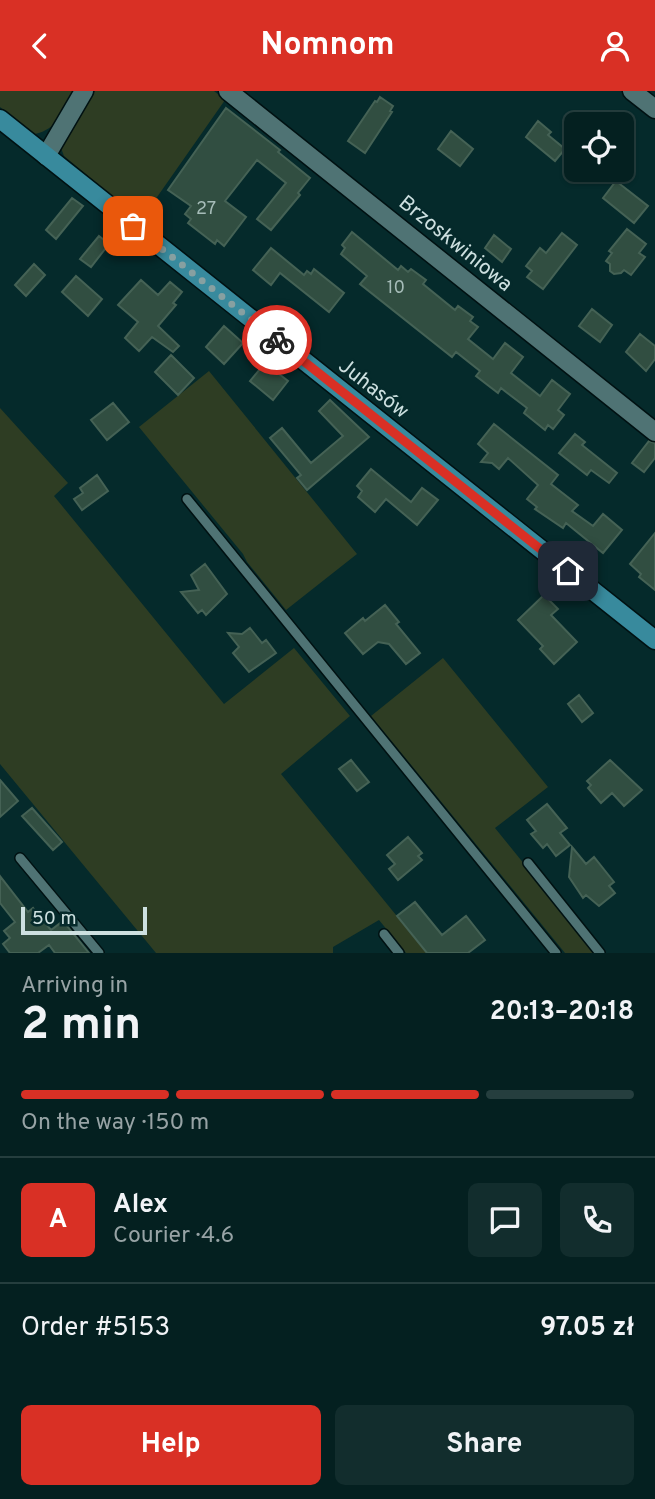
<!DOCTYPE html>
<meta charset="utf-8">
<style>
:root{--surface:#042020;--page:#122d2d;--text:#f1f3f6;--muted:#97a3a5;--line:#253e3e;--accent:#d93025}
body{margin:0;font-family:Overpass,sans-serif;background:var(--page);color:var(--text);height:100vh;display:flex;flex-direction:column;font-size:26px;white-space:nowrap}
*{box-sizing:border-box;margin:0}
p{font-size:23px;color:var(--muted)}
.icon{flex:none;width:38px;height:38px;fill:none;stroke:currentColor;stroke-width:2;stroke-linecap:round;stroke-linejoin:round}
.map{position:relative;height:862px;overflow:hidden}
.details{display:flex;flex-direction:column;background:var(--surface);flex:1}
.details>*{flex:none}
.tools{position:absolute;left:564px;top:21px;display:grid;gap:14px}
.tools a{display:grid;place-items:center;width:70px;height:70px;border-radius:10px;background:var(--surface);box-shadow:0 2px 5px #0004,0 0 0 2px var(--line);font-size:35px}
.scale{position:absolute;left:21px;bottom:18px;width:126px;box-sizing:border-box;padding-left:7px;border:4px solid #cde0e0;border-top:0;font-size:19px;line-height:24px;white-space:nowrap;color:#cde0e0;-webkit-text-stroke:5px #052a2b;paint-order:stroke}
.pin{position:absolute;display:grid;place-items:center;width:60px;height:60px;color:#fff;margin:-30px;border-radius:14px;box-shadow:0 4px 10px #0006}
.courier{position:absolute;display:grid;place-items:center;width:70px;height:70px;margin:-35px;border:5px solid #d93025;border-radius:50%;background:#fff;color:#222;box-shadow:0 2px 9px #0007}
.summary em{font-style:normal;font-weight:700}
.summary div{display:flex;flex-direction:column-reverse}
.summary{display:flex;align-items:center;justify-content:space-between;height:119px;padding:0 21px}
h1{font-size:46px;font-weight:700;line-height:52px}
.bar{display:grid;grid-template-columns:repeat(4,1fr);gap:10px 7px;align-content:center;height:84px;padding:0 21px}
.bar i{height:9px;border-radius:5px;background:var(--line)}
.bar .selected{background:var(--accent)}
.bar p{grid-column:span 4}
.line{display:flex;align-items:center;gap:18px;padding:0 21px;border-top:2px solid var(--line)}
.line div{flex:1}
.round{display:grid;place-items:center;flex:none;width:74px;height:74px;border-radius:10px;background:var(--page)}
.primary-button{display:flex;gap:14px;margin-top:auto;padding:14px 21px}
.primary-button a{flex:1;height:80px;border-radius:10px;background:var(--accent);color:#fff;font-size:28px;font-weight:700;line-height:80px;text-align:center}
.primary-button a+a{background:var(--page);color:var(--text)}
header{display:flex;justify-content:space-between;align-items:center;height:91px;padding:0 21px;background:var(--accent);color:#fff;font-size:32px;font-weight:700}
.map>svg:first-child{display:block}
.green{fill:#2e3d23}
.building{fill:#314e41;stroke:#456255;stroke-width:2}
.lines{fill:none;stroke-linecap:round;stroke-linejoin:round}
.lane-casing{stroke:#001112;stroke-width:12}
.street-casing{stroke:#001112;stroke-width:21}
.secondary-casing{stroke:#001112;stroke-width:21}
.lane{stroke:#4f7374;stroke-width:9}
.street{stroke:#4f7374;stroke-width:18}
.secondary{stroke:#388a9d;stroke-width:18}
.done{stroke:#87a0a1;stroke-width:7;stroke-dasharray:0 12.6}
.route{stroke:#d93025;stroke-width:9}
.labels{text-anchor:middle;stroke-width:5;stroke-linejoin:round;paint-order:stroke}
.number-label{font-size:18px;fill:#a6bcb8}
.street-label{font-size:21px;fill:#cde0e0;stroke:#052a2b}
</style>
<header><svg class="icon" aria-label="back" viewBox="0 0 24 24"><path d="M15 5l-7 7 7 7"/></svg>Nomnom<svg class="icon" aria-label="person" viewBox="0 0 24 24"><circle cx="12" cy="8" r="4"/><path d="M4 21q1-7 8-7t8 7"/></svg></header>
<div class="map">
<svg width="655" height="862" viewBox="0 0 655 862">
<rect width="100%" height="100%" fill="#052a2b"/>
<path class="green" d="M0 0H75C64 18 57 39 35 43L0 16Z
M95 0H214L225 9 141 129 64 65 61 57Z
M209 280 357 463 286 519 247 471 243 463 139 336Z
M0 317 68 392 54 405 224 613 294 557 350 625 281 683 427 862H406L379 829 333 856V862H156L0 673Z
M443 567 548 696 495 737 596 862H565L371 625Z"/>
<path class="building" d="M380 6 393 15 390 20 392 21 365 62 348 50 375 10 377 11Z
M226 17 280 59 278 61 310 87 298 102 300 104 271 139 257 128 286 92 257 69 225 110 246 126 224 155 217 149 215 153 188 132 191 128 185 123 191 115 168 99Z
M538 30 551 41 548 44 565 58 555 70 526 46Z
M451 40 473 58 460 75 438 58Z
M616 90 648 115 634 132 603 107Z
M72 107 83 115 56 148 46 139Z
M627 138 646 153 639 162 645 166 631 184 624 179 621 182 614 183 610 180V173L606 170 612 162 609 160Z
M352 141 398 179 401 175 408 181 411 178 426 189 423 193 455 219 458 215 473 226 470 230 478 236 468 248 493 268 505 252 523 266 511 282 540 305 552 289 570 303 558 319 564 324 553 338 548 334 545 339 524 322 527 317 506 301 501 297 498 302 476 285 480 280 456 261 452 266 360 193 367 185 341 163 345 157 342 154Z
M562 142 577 154 543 198 527 186 532 180 526 175 540 157 546 162Z
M494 144 511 158 502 171 485 157Z
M99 145 109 153 91 176 80 168Z
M271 157 304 184 307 180 311 183 314 178 344 202 329 221 280 182 271 194 253 179Z
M34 173 45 184 26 205 15 194Z
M76 185 102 208 88 225 62 201Z
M141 189 158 204 170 191 182 201 173 212 176 214 158 235 179 255 173 261 152 246 139 260 125 247 138 231 118 214Z
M592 218 612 234 600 251 579 235Z
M224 235 243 252 224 273 206 256Z
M640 243 655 255V268L646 280 626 261Z
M171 264 194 287 178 304 155 281Z
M265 272 288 290 273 309 250 290Z
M330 309 369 346 307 399 297 387 301 384 270 347 282 337 311 372 343 345 319 320Z
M113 312 129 331 107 349 91 329Z
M494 333 558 384 551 393 578 414 572 420 593 435 603 423 622 439 603 462 566 432 563 437 535 418 537 416 527 408 538 394 508 367 499 378 492 372 481 371 488 362 478 353Z
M575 343 585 351 582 354 617 382 609 392 591 379 587 384 559 362Z
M649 350 655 352V367L644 381 632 372Z
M371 378 411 411 422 397 438 409 417 434 386 408 375 421 358 406 362 400 357 395Z
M97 384 108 400 82 419 74 408 83 402 80 397Z
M655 442V499L639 486 641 483 630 473Z
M205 473 227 503 206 524 202 519 198 522 181 501 199 499 191 484Z
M544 504 558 518 551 524 577 551 554 573 540 558 543 555 518 529Z
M385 514 399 531 396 533 420 562 406 573 389 553 378 551 363 563 345 542 363 527 365 530Z
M250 537 262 552 266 549 276 562 249 581 233 562 239 556 228 542 242 543Z
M579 604 593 622 582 631 568 613Z
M351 669 369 691 357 700 339 678Z
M610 669 642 699 624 715 612 702 601 712 588 697 591 694 587 690Z
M0 689 18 710 0 726Z
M547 713 567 737 560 742 570 754 556 765 547 753 543 757 531 743 536 740 527 729Z
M32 717 62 751 53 759 22 725Z
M408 746 422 762 418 765 422 769 398 789 389 778 395 773 387 764Z
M572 756 586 773 594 766 614 791 609 795 615 802 599 815 586 804 583 807 569 786Z
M0 785 28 821 33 817 51 839 63 830 89 862H55L49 854 38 862H10L3 853 10 847 4 840 15 831 0 812Z
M415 811 442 844 466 825 485 849 468 862H427L397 825Z"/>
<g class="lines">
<g class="lane-casing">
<path id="lane" d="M187 408 556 862
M20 767 99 862
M528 772 600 862
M384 843 399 862"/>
</g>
<g class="street-casing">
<path id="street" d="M228 0 655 341
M632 0 655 18
M46 65 84 0"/>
</g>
<g class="secondary-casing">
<path id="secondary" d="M0 28 655 549"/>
</g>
<use href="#lane" class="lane"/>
<use href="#street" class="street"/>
<use href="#secondary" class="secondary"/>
</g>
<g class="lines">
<path class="done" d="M133 135 277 249"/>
<path class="route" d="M277 249 568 480"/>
</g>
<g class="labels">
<g class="number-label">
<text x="206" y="123">27</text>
<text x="396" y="202">10</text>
</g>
<g class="street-label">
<text transform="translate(456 152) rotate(39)" y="7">Brzoskwiniowa</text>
<text transform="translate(374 297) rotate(38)" y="7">Juhasów</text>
</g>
</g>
</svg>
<div class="tools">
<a><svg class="icon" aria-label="locate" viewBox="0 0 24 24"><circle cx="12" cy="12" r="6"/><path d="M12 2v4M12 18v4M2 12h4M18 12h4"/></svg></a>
</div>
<div class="scale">50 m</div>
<div class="pin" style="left:133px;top:135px;background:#ea580c"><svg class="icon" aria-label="bag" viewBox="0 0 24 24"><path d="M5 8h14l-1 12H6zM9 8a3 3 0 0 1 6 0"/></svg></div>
<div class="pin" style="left:568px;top:480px;background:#1f2937"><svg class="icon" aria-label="home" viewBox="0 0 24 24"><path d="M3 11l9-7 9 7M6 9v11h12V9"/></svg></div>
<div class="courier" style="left:277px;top:249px"><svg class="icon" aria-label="bike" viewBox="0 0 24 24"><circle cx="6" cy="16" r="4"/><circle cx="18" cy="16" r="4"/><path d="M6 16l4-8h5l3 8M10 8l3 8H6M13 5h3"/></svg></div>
</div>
<section class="details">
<div class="summary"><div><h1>2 min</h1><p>Arriving in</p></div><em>20:13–20:18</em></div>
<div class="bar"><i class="selected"></i><i class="selected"></i><i class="selected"></i><i></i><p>On the way · 150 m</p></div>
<div class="line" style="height:126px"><b class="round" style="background:var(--accent);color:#fff">A</b><div><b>Alex</b><p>Courier · 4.6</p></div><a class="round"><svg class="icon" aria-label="chat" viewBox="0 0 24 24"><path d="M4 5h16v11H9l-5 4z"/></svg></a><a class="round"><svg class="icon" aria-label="phone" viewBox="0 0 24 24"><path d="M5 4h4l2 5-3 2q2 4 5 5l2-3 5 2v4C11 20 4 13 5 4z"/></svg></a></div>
<div class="line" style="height:91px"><div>Order #5153</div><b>97.05 zł</b></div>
<div class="primary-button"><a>Help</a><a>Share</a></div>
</section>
